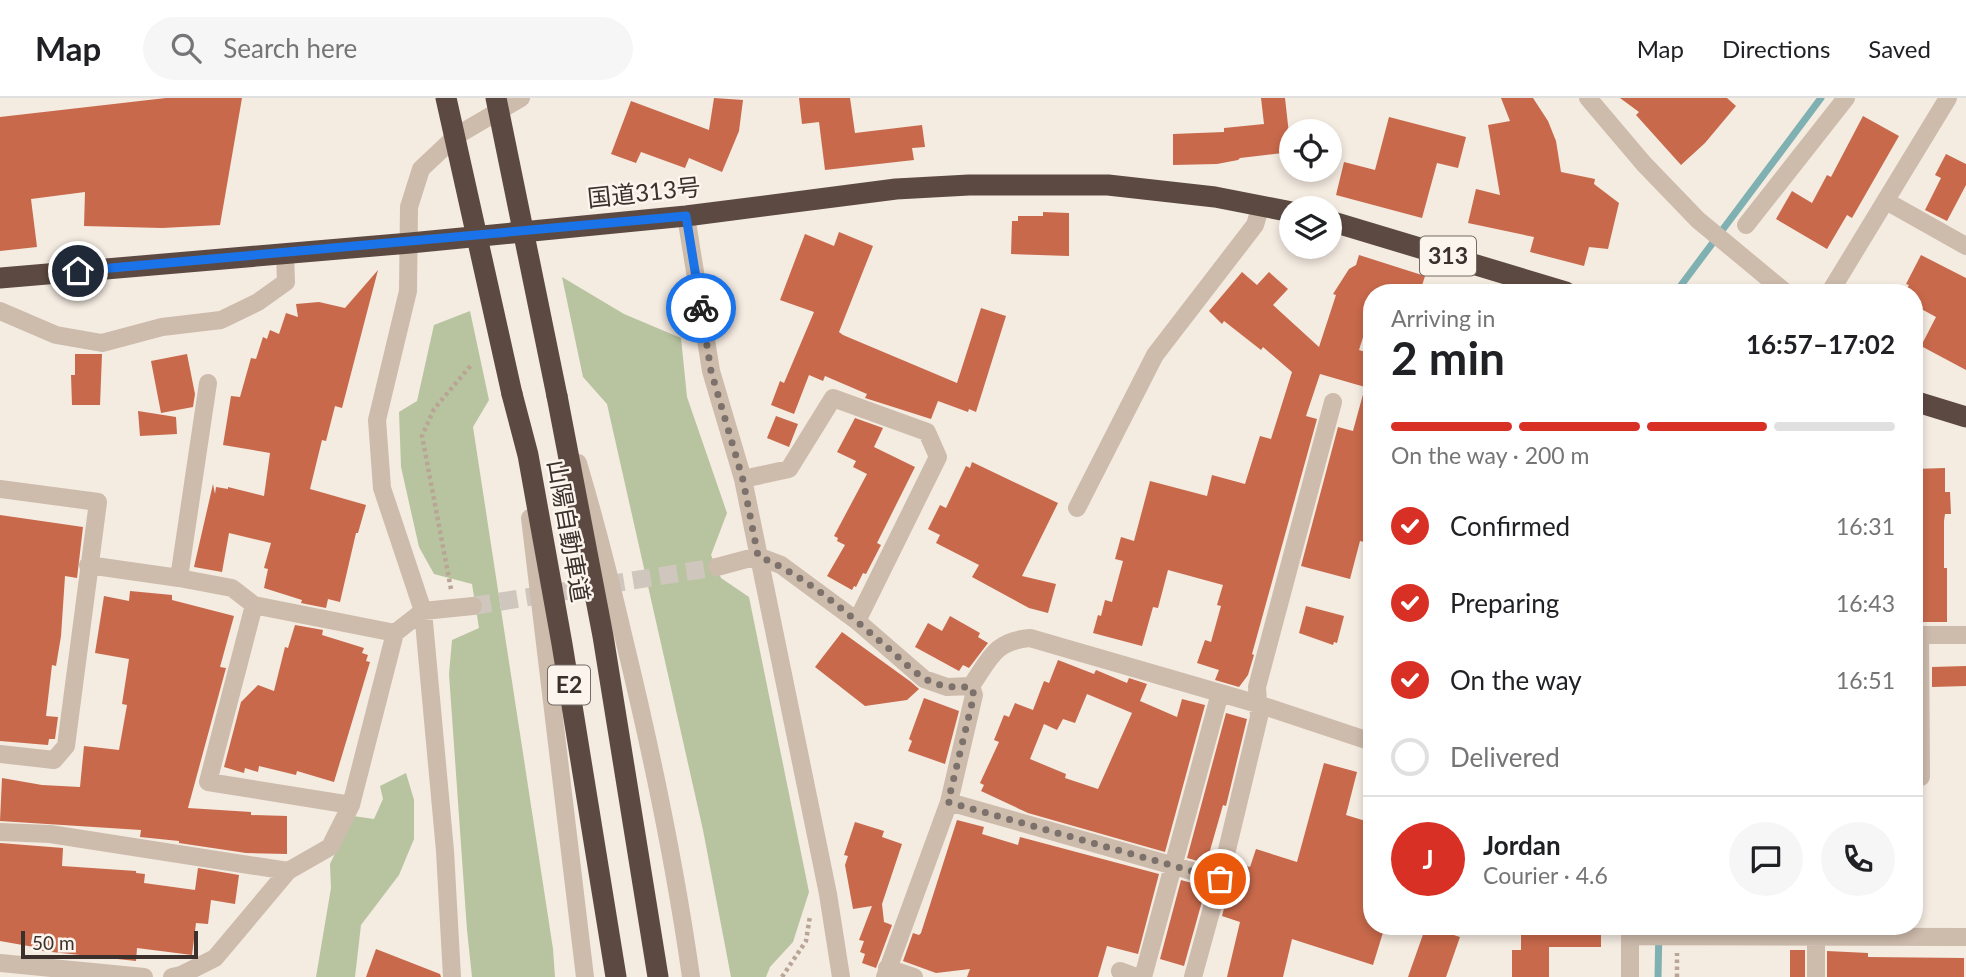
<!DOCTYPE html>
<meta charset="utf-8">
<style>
:root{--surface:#fff;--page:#f6f6f6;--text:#202124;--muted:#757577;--line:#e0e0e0;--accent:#d93025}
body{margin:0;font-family:Lato,"Noto Sans JP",sans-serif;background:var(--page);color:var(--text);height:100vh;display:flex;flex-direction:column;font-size:26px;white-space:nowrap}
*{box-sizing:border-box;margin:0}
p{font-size:23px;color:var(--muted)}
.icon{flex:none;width:38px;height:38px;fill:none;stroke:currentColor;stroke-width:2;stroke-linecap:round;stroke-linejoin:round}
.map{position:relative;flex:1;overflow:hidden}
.sheet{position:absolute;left:1363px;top:186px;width:560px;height:651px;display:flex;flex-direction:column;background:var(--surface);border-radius:28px;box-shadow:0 4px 10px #0003}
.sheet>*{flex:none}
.tools{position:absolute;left:1279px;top:21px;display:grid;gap:14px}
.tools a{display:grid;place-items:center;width:63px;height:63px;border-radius:50%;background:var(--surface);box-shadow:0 4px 10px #0003;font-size:35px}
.scale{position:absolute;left:21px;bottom:18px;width:177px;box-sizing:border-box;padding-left:7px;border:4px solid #3b302b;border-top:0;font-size:19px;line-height:24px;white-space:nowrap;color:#3b302b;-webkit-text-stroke:5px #fbf5ee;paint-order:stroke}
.pin{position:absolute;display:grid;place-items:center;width:60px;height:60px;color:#fff;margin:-30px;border:4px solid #fff;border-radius:50%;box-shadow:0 2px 7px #0007}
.courier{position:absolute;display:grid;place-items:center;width:70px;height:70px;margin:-35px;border:5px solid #1a73e8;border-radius:50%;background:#fff;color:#222;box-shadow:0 2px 9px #0007}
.head em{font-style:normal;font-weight:700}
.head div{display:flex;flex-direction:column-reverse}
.head{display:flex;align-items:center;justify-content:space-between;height:119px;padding:0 28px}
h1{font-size:46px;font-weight:700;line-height:52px}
.bar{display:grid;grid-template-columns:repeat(4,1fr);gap:10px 7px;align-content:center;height:84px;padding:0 28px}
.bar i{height:9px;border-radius:5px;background:var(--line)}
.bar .selected{background:var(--accent)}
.bar p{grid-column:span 4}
.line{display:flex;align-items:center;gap:18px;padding:0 28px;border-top:2px solid var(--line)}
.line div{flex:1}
.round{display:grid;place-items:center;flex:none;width:74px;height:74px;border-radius:37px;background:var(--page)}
ol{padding:0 28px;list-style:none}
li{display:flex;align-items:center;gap:21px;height:77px}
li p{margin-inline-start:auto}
li .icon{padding:7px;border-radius:50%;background:var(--accent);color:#fff;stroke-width:4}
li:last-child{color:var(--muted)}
li i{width:38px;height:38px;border:4px solid var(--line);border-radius:50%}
header{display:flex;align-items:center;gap:42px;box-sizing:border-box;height:98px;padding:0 35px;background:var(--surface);border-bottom:2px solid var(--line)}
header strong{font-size:33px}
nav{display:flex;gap:38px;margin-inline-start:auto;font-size:24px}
.search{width:490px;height:63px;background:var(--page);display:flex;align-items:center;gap:18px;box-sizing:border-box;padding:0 24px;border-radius:38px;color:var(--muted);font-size:26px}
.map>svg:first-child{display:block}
.green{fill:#b8c4a0}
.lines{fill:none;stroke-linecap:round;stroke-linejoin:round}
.stream{stroke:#7fb0b2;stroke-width:7}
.building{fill:#c8694b;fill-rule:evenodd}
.minor-tunnel{stroke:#cfc6bd;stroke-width:18;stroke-dasharray:18 9;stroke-linecap:butt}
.path{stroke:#b9a596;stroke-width:4.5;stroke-dasharray:3.5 3.5;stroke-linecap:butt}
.minor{stroke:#cdbbac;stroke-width:18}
.highway{stroke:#5c4a42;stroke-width:21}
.highway-bridge{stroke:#5c4a42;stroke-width:21}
.done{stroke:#7c716b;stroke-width:7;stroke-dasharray:0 12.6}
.route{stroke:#1a73e8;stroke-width:9}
.labels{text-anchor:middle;stroke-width:5;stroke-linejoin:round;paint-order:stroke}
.shield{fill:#fbf5ee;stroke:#756b66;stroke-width:2}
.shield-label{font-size:23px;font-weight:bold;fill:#3b302b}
.street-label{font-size:24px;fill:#3b302b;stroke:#fbf5ee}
</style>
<header>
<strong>Map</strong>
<div class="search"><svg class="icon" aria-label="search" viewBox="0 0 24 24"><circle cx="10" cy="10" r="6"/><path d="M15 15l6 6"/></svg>Search here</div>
<nav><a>Map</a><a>Directions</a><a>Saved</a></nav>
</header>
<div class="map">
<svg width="1966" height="879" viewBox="0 0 1966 879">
<rect width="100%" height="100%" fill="#f4ebe1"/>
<path class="green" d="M562 179 624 216 681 240 687 299 727 415 711 457 721 480 749 499 809 794 793 844 770 869 766 879H731L703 732 607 306 583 279Z
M470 213 489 302 473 329 553 851 555 879H472L467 832 449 576 452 542 479 530 472 486 434 476 419 449 401 369 399 314 417 303 434 227Z
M406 675 414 702V741L399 777 361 827 355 879H316L331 790 330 766 353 718 374 721 383 701 380 688Z"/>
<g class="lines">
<path class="stream" d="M1676 194 1821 0
M1658 879 1659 828"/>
</g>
<path class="building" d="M166 0H242L220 127 162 130 84 128 85 94 31 101 37 149 0 153V19Z
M714 0 743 2 739 33 722 74 689 60 685 70 641 54 636 65 611 56 631 3 709 32Z
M799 0H850L855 35 922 27 925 49 912 50 914 62 825 72 819 24 802 26Z
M1261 0H1285L1291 54 1240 60 1238 62 1217 66 1173 67V36L1224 34V30L1264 26Z
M1501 0H1533L1548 23 1556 43 1561 74 1595 81 1594 86 1619 105 1608 151 1589 149 1584 168 1530 154 1534 139 1468 125 1476 91 1500 97 1488 27 1510 23Z
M1620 0H1727L1736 8 1705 45 1681 67 1636 17 1639 14Z
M1863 18 1899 38 1852 120 1847 117 1827 151 1776 121 1792 93 1812 105 1827 77 1831 79Z
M1389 19 1466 39 1458 70 1437 65 1422 120 1336 97 1344 64 1375 72Z
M1946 56 1966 66V87L1947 123 1925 112 1941 80 1935 77Z
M1043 114 1069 115V158L1011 156 1012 123H1018V118H1043Z
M839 134 873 148 839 234 843 237 957 285 981 210 1006 218 976 314 969 311 968 314 938 303 931 321 865 300 867 296 825 278 823 283 809 277 794 316 771 307 780 283 784 285 814 214 780 202 805 136 834 148Z
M1359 157 1425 178 1420 194H1372V211L1359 252 1372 256V446L1360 443 1350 481 1301 468 1338 329 1353 333 1365 289 1320 276 1306 318 1317 321 1252 556 1254 557 1248 577 1239 589 1215 582 1219 572 1197 565 1205 542 1211 544 1221 508 1217 507 1223 487 1168 472 1158 510 1153 509 1142 548 1093 535 1098 517 1101 518 1105 502 1112 504 1123 463 1115 461 1121 439 1134 443 1150 383 1207 398 1212 377 1245 386 1260 338 1271 341 1292 274 1263 249 1261 252 1224 223 1222 226 1209 213 1242 174 1257 187 1269 174 1288 191 1273 207 1319 249 1336 197 1333 196 1349 171 1356 167Z
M1921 157 1966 180V272L1921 248 1936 219 1914 207V194H1905L1909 187 1906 186Z
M378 172 342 310 335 308 326 343 322 342 310 391 366 407 358 435H356L340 504 328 501 326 510 301 505 302 502 264 490 268 471 264 470 271 445 229 435 222 474 194 469 213 386 215 396 216 389 228 391V389L264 398 270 355 223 347 231 298 240 299 251 260 256 261 263 239 267 241 270 232 279 236 286 215 298 219 296 206 319 204 345 210Z
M75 256H102L100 307H72L71 277H75Z
M187 256 195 296 193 309 161 315 151 263Z
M138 313 176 319 177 336 140 338Z
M776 318 798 326 789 349 767 340Z
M855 320 883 330 874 349 915 369 877 445 881 447 866 476 863 475 856 489 854 488 852 492 827 478 845 447 837 443 838 440 834 438 867 376 853 369 856 363 837 354Z
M972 364 1058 405 1022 478 1056 486 1048 515 1029 510 972 479 979 467 936 445 940 437 928 431 940 407 946 410 966 368 970 370Z
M1945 370V394H1950L1951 416H1945L1944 423V470H1947V524H1916L1914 371Z
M0 417 83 429 77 480 65 478 61 538 56 568 52 567 46 618 58 619 55 641H49L48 647 0 643Z
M130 493 172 497V502L234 518 220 569 226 570 188 710 251 714V717L287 718V756L246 755 179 745V743L140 739 141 732 0 723 2 680 42 687 80 689 84 648 119 652 127 607 122 606 129 561 95 555 104 498 129 503Z
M1306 508 1344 518 1337 545 1334 544 1333 547 1299 535Z
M950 518 980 535 978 539 988 545 969 570 963 567 959 573 915 549 928 525 942 533Z
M295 527 323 532 322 537 364 550 362 555 368 557 366 563 370 564 334 684 297 673 296 677 259 668 258 674 245 670 244 675 224 669 241 604 258 587 274 593 285 549 288 550Z
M842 534 911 584 919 591 907 602 865 608 815 569Z
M1058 562 1094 576 1096 572 1127 585 1129 580 1147 586 1140 603 1177 619 1182 601 1205 607 1165 754 1028 715 981 693 984 687 980 685 999 644 994 642 1004 617 1009 619 1015 605 1033 612 1044 583 1049 585ZM1087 596 1132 615 1098 691 1065 680 1066 676 1030 661 1044 626 1057 632 1063 621 1075 625Z
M1966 568V588L1932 589V569Z
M924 600 959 613 945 666 908 653 912 643 909 641Z
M1226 615 1247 621 1226 708 1223 707 1209 756 1214 758 1212 767 1187 760Z
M1324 665 1357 674 1346 717 1372 725V828H1385L1373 867 1292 841 1283 879H1227L1240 824 1222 818 1236 765 1250 769 1256 751 1297 764Z
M957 722 984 729 982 736 1018 747 1020 739 1159 776 1138 856 1107 848 1098 879H967L970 871 936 875 903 863 913 835 919 837 921 835Z
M855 724 884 733 882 739 902 746 882 806 884 824 892 827 876 870 862 865 865 856 860 854 864 843 859 842 872 808 853 811 845 767 848 758 844 757Z
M0 745 63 750 62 768 136 773V775L145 776 144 785 195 792 198 770 239 777 235 806 211 802 208 826 196 825 192 857 137 850 136 863 33 852 34 849 0 843Z
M1181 782 1206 789 1184 868 1160 861Z
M1426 828 1460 839 1446 879H1408Z
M1521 828H1601V849H1549V879H1512V852H1521Z
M376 851 440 876 441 879H366Z
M1790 852H1805V879H1790Z
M1827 853 1868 855V859L1964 860V879H1827Z"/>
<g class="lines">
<path class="minor-tunnel" d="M473 508 717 469"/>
<path class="path" d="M451 491 422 338 434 311 472 266
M782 879 806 843 810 818
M1677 879V855"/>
<path class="minor" d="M1588 0 1644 66 1698 122 1785 194
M1886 103 1966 148
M686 118 711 273 743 381 828 796 841 879
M1746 127 1846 0
M1830 194 1948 0
M0 213 56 237 102 245 162 229 221 222 258 204 286 184 285 156
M578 365C596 425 611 485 625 545 652 656 675 766 691 879
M743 381 789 371 833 300 927 334 938 359 857 523
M0 391 98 404 66 648 54 662 0 656
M1077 410 1155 257 1255 127 1261 107
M530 420 585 879
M88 467 179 480 232 490 254 507 395 535
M717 469 758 458 781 467 857 523 924 581 947 589 971 588C990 561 994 543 1030 540L1258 606 1372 644
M179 480 208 285
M254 507 208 684 351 707
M1914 537H1966
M1920 537 1921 679
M949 704 1220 781
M0 734 50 736 288 773
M1630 828V879
M1630 838 1966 839
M0 865 144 879
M887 870 914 879
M1120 873 1136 879
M172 879 181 877 215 860 288 773 330 749 351 707 395 535 423 513 473 508
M452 879 445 753 423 513 382 390 377 322 408 193 409 109 421 71 456 38 521 0
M885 879 949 704 974 597 971 588
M1143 879 1220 595
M1193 879 1220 781 1259 619 1257 589 1333 304
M1816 879V840"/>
<path class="highway" d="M1330 123 1566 194
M0 180 410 145 686 118 896 91 969 87H1108L1215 99 1292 114
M512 296 528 357 562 546 616 879
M557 298 603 538 658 879
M1914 303 1966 319"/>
<path class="highway-bridge" d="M446 0 512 296
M496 0 557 298"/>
</g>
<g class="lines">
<path class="done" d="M701 210 711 273 743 382 758 458C804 477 845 513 882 545 896 556 909 571 924 580 939 590 955 589 971 589L974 597 948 704 1220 781"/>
<path class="route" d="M78 173 686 118 701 210"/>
</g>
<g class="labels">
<g class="shield">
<rect x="1420" y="138.5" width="56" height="39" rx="5"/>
<rect x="548" y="567.5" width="42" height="39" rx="5"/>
</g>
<g class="shield-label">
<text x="1448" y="166">313</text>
<text x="569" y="595">E2</text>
</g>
<g class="street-label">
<text transform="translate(644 95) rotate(-6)" y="8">国道313号</text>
<text transform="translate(568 433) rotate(80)" y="8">山陽自動車道</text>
</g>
</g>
</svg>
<div class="tools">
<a><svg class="icon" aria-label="locate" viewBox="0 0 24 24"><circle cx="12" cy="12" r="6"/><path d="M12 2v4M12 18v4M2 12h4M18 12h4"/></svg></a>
<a><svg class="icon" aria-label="layers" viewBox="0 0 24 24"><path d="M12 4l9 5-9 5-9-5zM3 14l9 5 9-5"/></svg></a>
</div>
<div class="scale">50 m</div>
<div class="pin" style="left:1220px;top:781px;background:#ea580c"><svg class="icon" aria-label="bag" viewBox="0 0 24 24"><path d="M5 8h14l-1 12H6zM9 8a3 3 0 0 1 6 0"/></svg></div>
<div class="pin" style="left:78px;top:173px;background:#1f2937"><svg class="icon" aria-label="home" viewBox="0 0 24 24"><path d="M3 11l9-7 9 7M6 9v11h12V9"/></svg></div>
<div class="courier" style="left:701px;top:210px"><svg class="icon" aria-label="bike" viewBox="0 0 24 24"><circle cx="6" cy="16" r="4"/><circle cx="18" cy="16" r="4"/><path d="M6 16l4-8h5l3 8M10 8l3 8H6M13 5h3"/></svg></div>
<section class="sheet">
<div class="head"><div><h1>2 min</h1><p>Arriving in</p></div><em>16:57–17:02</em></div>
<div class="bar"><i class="selected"></i><i class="selected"></i><i class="selected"></i><i></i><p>On the way · 200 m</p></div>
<ol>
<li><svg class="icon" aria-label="check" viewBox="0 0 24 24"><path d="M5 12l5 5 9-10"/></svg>Confirmed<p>16:31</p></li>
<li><svg class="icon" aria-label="check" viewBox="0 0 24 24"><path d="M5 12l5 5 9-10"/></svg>Preparing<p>16:43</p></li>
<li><svg class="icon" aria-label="check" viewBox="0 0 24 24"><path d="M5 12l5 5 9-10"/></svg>On the way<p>16:51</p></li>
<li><i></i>Delivered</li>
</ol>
<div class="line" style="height:126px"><b class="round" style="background:var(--accent);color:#fff">J</b><div><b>Jordan</b><p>Courier · 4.6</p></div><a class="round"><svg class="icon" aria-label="chat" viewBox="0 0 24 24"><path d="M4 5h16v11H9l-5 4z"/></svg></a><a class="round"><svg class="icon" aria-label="phone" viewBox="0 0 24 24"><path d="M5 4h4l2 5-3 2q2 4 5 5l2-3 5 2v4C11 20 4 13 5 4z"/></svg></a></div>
</section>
</div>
